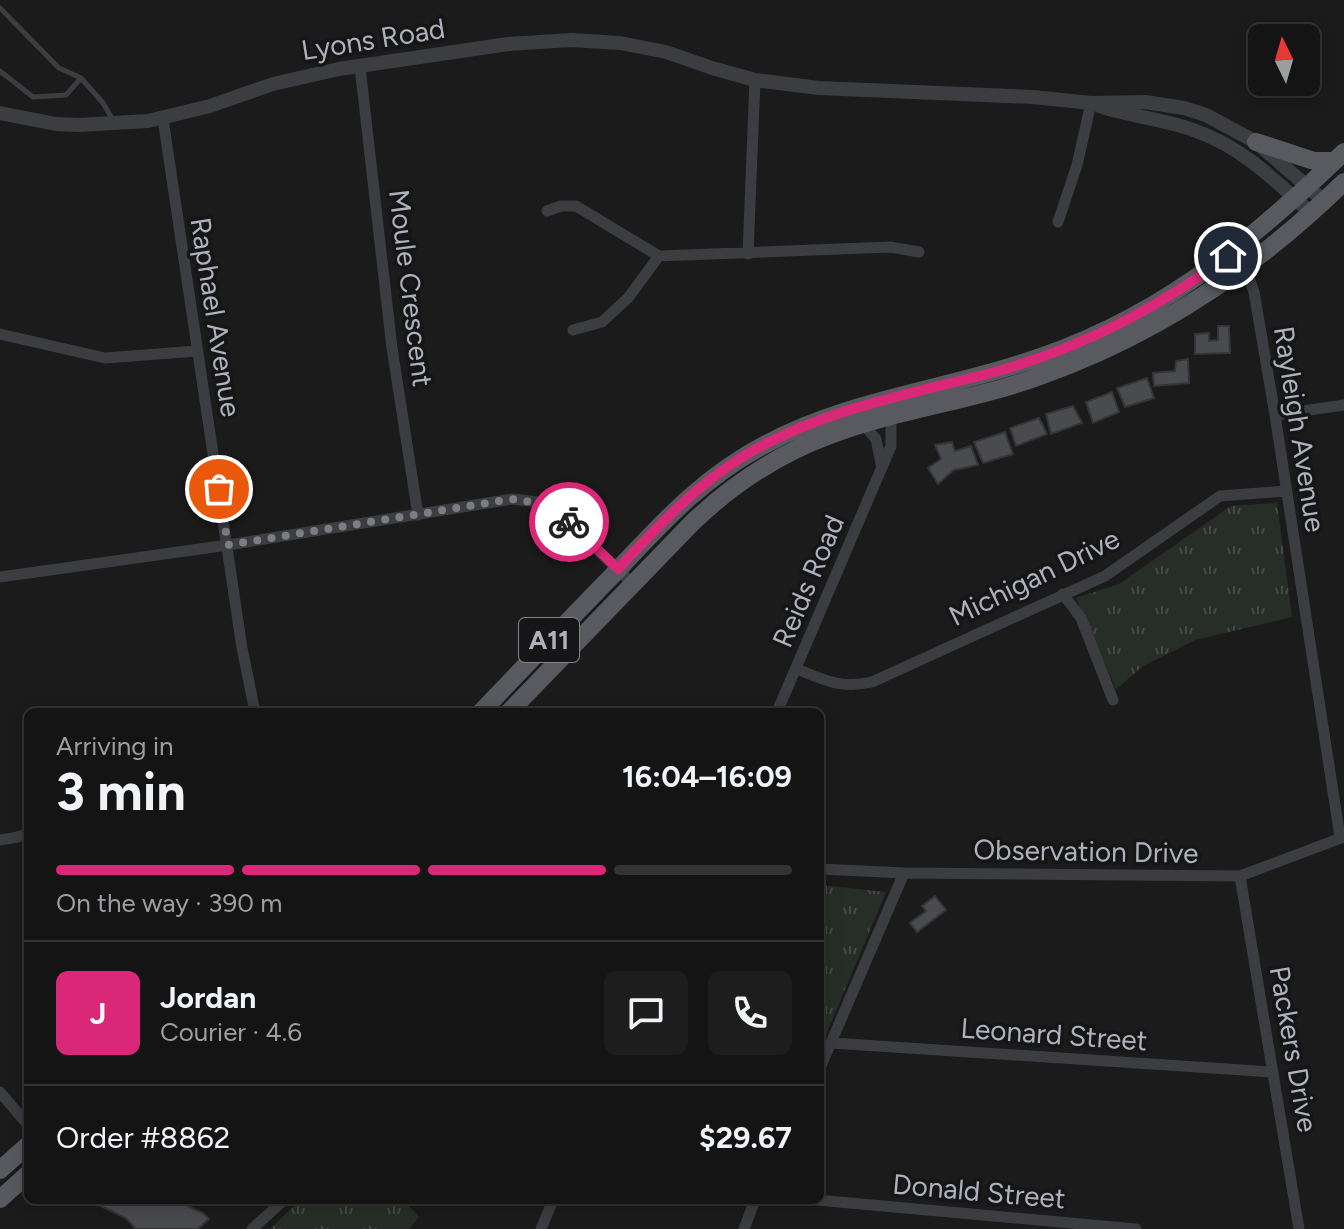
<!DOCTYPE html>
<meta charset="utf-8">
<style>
:root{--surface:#141415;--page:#1d1d1e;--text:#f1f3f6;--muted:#9d9ea0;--line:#333334;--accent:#db2777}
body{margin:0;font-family:Figtree,sans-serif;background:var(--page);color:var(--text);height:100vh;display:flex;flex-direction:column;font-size:30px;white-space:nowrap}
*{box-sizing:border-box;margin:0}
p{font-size:26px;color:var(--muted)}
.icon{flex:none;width:44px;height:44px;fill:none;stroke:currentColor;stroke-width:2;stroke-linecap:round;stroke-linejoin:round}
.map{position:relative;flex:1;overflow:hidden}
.sheet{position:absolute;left:24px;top:708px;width:800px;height:496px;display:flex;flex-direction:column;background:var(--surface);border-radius:12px;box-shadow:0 4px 20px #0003,0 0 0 2px var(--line)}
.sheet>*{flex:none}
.needle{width:52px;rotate:355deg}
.fabs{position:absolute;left:1248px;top:24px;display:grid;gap:16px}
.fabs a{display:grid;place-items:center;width:72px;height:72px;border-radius:12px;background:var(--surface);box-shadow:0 4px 20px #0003,0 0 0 2px var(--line);font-size:40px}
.pin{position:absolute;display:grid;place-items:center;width:68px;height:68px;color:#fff;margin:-34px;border:4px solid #fff;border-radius:50%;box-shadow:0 2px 8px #0007}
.courier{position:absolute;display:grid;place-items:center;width:80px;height:80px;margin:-40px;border:6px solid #db2777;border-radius:50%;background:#fff;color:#222;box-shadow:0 2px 10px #0007}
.summary em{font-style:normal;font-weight:700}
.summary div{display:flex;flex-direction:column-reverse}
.summary{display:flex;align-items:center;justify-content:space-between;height:136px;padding:0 32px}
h1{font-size:52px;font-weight:700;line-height:60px}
.bar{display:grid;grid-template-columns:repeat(4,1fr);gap:12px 8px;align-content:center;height:96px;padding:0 32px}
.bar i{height:10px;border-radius:6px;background:var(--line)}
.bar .active{background:var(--accent)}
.bar p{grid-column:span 4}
.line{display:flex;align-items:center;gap:20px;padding:0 32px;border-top:2px solid var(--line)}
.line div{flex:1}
.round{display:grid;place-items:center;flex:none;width:84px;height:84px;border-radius:12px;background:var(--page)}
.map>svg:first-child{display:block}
.park{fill:url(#park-tufts)}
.building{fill:#4a4b4e;stroke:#353538;stroke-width:2}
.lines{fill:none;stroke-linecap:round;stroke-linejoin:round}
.service{stroke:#3c3d41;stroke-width:5}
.minor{stroke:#3c3d41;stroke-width:11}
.tertiary{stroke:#3c3d41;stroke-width:14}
.primary{stroke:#585a60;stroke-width:18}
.done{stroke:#7b7d83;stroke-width:8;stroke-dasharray:0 14.4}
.route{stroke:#db2777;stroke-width:10}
.labels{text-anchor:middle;stroke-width:7;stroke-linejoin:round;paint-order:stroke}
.shield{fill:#161618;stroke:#818389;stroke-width:2}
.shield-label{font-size:26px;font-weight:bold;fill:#afb2ba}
.street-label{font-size:28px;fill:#afb2ba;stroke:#161618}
</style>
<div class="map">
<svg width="1344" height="1229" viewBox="0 0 1344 1229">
<defs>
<pattern id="park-tufts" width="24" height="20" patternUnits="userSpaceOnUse" patternTransform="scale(2)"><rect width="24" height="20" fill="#272e28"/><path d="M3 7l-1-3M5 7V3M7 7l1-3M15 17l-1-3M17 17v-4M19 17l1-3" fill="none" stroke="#444a45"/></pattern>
</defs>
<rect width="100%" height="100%" fill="#1b1b1c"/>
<path class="park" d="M1277 503 1292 617 1195 640 1143 666 1116 689 1076 598 1119 584 1231 506Z
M820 885 886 892 820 1049Z
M300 1200H403L419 1217 409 1229H270Z"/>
<path class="building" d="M1218 326H1229L1230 353 1195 354V334L1209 333V341L1218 340Z
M1188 359 1189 383 1154 386 1153 373 1175 371 1176 361Z
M1147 378 1154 398 1125 407 1117 388Z
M1112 392 1119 412 1093 423 1086 402Z
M1073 406 1082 423 1051 434 1046 414Z
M1039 418 1047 434 1016 446 1010 428Z
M1005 432 1013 454 983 463 974 442Z
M952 442 955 451 971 446 978 465 954 470 938 484 928 468 941 459 935 445Z
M935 896 946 910 917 932 910 923 926 911 922 906Z
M88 1200H175L203 1213 209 1219 198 1229H133L135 1228 126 1218Z"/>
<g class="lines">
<path class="service" d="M0 8 59 68 81 78 103 103 114 122
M0 71 33 97 66 95 81 78"/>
<path class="minor" d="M360 67 392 348 418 515
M163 119 242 648 255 712
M547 211 561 206H576L659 256 890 247 919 252
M1058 222 1077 165 1091 103
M748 254 755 80
M1245 267 1254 292 1275 415 1340 837
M573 330 602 322 628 298 659 256
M0 334 105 358 197 351
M1275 415 1344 405
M863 424 876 439 882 468
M0 577 228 545 512 499 538 502 559 513 634 585
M1063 594 1081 618 1113 700
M797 669C826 681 841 689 872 682L1105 576 1220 496 1286 491
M777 712 891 446V412
M0 840 18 837 28 833
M820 869 904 873 1240 876 1344 837
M1240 876 1299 1229
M832 1043 1273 1072
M820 1068 904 873
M0 1092 28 1125
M817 1200 1136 1229
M252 1229 284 1200
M541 1229 553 1200
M744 1229 755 1200"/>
<path class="tertiary" d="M1099 106C1131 117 1165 119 1196 131 1242 147 1277 182 1312 214
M0 113 56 124 79 125 148 121 210 106 273 84 339 69 508 44 571 40 620 43 666 52 712 68 755 80 819 88 1033 97 1091 103 1145 102 1184 108 1206 115 1256 142 1324 201"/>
<path class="primary" d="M1256 142 1314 161H1335
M481 712C524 667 567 622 611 577 660 525 701 478 766 444 844 402 934 391 1019 364 1153 323 1244 248 1344 152
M509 712 693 522C733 484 778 454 830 435 898 409 972 401 1040 376 1156 335 1257 267 1344 182
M0 1170 28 1145
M0 1199 28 1174"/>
</g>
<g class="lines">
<path class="done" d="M219 489 228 545 512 499C534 502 552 505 569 522"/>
<path class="route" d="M569 522 618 569C657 527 695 486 744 456 823 408 914 394 1002 370 1084 346 1160 307 1228 256"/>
</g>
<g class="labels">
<rect class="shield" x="519" y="618" width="60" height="44" rx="6"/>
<g class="shield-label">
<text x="549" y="649">A11</text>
</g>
<g class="street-label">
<text transform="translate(373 39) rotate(-9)" y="10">Lyons Road</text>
<text transform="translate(411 288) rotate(83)" y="10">Moule Crescent</text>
<text transform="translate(216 317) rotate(81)" y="10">Raphael Avenue</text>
<text transform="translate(1300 429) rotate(81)" y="10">Rayleigh Avenue</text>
<text transform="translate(1034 577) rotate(-26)" y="10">Michigan Drive</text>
<text transform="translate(808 581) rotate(-67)" y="10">Reids Road</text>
<text transform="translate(1086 851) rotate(1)" y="10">Observation Drive</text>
<text transform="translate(1054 1034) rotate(4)" y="10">Leonard Street</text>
<text transform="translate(1294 1049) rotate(80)" y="10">Packers Drive</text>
<text transform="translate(979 1191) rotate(5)" y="10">Donald Street</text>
</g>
</g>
</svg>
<div class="fabs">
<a><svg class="needle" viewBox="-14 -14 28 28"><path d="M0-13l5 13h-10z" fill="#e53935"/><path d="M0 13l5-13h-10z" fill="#9d9ea0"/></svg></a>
</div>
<div class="pin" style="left:219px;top:489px;background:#ea580c"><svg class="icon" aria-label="bag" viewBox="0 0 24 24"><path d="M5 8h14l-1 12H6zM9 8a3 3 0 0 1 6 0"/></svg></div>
<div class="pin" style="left:1228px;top:256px;background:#1f2937"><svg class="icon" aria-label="home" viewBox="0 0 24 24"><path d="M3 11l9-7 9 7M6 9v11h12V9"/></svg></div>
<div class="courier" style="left:569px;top:522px"><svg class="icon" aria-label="bike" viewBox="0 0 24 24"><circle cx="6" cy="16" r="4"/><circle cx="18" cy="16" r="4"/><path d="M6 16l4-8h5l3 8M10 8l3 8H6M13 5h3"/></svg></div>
<section class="sheet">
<div class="summary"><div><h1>3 min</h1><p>Arriving in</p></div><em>16:04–16:09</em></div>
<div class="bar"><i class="active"></i><i class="active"></i><i class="active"></i><i></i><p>On the way · 390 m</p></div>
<div class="line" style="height:144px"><b class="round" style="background:var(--accent);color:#fff">J</b><div><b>Jordan</b><p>Courier · 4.6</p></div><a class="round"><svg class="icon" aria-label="chat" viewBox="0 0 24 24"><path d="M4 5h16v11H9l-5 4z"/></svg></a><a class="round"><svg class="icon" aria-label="phone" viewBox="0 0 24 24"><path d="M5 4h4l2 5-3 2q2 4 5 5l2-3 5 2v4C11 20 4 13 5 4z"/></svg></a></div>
<div class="line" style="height:104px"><div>Order #8862</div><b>$29.67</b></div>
</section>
</div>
